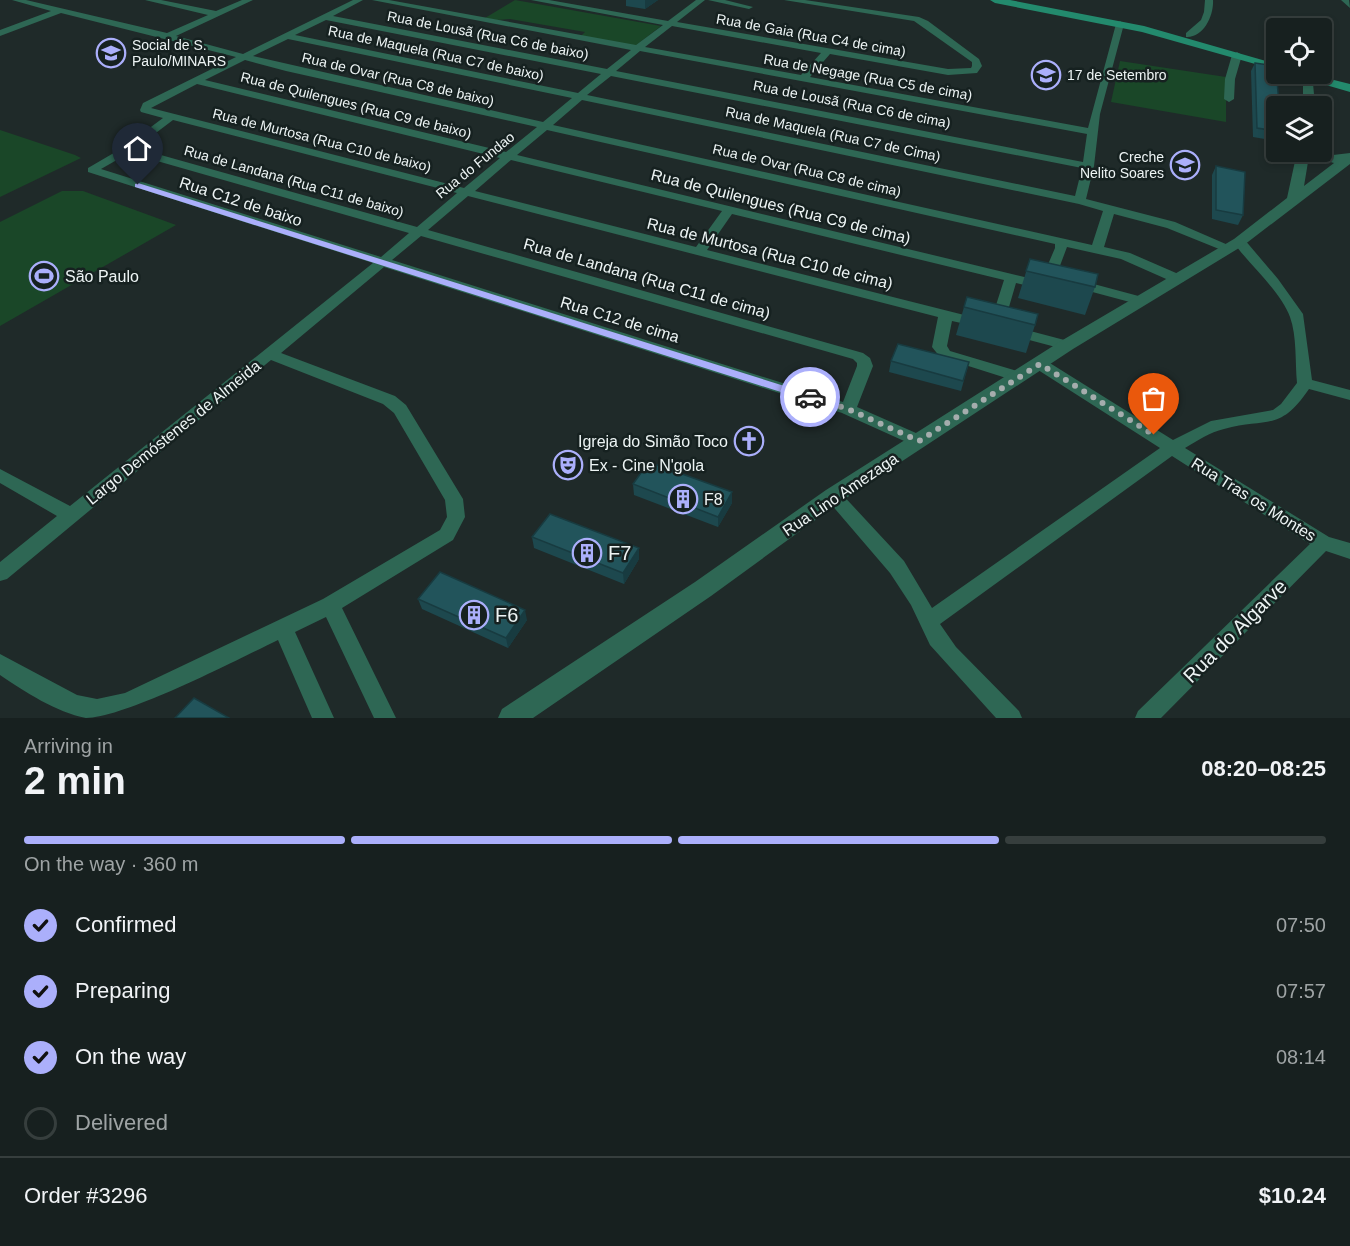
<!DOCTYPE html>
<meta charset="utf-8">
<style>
:root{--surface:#17201f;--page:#242d2c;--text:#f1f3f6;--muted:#9ea3a4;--line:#363e3d;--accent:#abaffb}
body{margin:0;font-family:Helvetica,sans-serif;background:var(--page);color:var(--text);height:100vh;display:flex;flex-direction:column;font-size:22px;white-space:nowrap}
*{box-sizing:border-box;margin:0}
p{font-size:20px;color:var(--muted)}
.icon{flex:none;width:33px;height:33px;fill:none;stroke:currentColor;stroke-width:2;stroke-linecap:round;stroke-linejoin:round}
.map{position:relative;height:718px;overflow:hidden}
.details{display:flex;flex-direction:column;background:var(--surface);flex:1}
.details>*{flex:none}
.fabs{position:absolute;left:1266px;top:18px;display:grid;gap:12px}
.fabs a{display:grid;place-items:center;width:66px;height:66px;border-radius:6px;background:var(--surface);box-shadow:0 3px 9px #0003,0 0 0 2px var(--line);font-size:30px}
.pin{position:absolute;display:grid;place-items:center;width:51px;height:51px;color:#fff;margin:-62px -26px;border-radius:50% 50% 50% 0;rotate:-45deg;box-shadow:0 0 6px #0007}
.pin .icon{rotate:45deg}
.courier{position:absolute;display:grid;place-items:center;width:60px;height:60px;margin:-30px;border:4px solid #abaffb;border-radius:50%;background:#fff;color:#222;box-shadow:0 2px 8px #0007}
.overview em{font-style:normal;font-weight:600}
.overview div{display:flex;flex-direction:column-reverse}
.overview{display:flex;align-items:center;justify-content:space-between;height:102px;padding:0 24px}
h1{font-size:39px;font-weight:600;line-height:45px}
.bar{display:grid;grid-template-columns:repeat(4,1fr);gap:9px 6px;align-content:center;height:72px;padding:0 24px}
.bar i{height:8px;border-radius:4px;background:var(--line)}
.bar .selected{background:var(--accent)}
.bar p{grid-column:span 4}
.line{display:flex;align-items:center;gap:15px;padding:0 24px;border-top:2px solid var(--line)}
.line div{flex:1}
ol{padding:0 24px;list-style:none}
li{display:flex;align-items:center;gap:18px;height:66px}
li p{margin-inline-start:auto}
li .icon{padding:6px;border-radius:50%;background:var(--accent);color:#111;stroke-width:4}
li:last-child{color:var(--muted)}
li i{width:33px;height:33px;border:3px solid var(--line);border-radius:50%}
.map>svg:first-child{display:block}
.green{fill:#1a4728}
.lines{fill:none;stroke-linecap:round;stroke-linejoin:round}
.minor{fill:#2e6754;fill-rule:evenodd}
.tertiary{fill:#2e6754;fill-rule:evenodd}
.secondary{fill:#238a6d;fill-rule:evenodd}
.wall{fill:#1d484e}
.shaded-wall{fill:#183b40}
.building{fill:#22545b;stroke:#183b40;stroke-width:1.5}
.route{fill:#abaffb}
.done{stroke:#a5adad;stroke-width:6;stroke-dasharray:0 10.8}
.labels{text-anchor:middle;stroke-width:5;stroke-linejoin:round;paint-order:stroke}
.far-street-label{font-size:14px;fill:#edf4f4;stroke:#162120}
.far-poi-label{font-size:14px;fill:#edf4f4;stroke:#162120;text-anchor:start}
.street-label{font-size:16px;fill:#edf4f4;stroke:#162120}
.poi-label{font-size:16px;fill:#edf4f4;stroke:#162120;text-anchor:start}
.near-poi-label{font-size:20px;fill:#edf4f4;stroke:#162120;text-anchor:start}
.near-street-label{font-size:20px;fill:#edf4f4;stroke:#162120}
</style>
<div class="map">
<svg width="1350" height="718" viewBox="0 0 1350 718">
<rect width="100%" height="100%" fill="#1f2a29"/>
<path class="green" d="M515 0 661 26 635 46 581 36 585 32 510 19 497 20 485 18Z
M1120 61 1226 77V122L1111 102Z
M0 130 75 155 81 158 0 197Z
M62 191H83L176 225 0 326V222Z"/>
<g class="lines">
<path class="minor" d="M12 0H26L167 33 208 15 145 0H161L216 11 242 0H253L176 36 243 54 353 0H363L333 16 607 69 631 50 372 0H389L636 45 663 25 531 0H549L668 21 696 0H705L677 22 948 69 971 68 972 66V62L914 21 784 0H805L919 17 928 21 979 59 982 66 977 73 948 75 830 54 810 77 1088 128 1116 24 1120 21 1124 24 1100 114 1094 166 1086 199 1175 222 1235 248 1229 252 1224 251 1167 228 1114 214 1104 247 1130 253 1183 276 1185 279 1183 282H1173L1121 259 1067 247 1052 287 1041 289 1016 283 1004 324 997 328 990 324 1004 280 732 214 707 250 984 320 986 323 979 327 952 321 947 346 950 351 1024 373 1027 377 1019 382 940 357 932 347 938 317 468 196 428 230 863 353 870 358 873 366 857 407 925 437 927 441 925 445H913L842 413 384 267 281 353 395 396 406 405 463 499 465 517 453 540 342 608 396 718H374L326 617 295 632 334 718H312L278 640C239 659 125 718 86 718 56 712 25 692 0 675V654L77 695 97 699 125 693 323 599 440 530 447 517 445 500 394 413 383 404 271 360 7 579 0 581V562L57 516 0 483V469L70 506 373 263 88 172V168L124 147 163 118 141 112 140 110 143 103 236 57 61 13 0 36V30L51 11ZM326 20 601 74 578 93 295 35ZM672 26 821 53 801 75 645 47ZM288 39 572 98 543 122 253 56ZM640 51 1087 134 1083 162 616 71ZM245 60 286 71 537 127 506 152 205 80ZM611 76 1082 168 1075 196 587 95ZM197 84 500 158 464 188 151 108ZM582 100 1079 204 1103 211 1092 245 553 125ZM173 120 457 193 417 227 136 148ZM547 130 1055 244V248L1041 281 517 155ZM129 153 409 233 381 257 101 169ZM511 160 722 211 696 247 475 191ZM421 236 853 359 857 363V366L843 402 392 260Z
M708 0H725L753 7 749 9Z
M1205 0H1213C1214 15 1204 38 1186 37V33L1201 20 1204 12Z
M1341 0H1349L1350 8Z
M1237 52 1242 55 1235 79 1234 99 1229 102 1224 99 1225 79 1232 55Z
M1239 238 1244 239 1278 279 1303 314 1312 380 1350 390V400L1309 389C1279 433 1267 417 1224 429 1210 432 1197 441 1185 448L1329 537 1350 543V559L1326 551 1161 718H1135L1138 711 1310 544 1172 456 940 624 956 647 1019 711 1022 718H996L930 645 911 605 890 573 824 496 827 491 833 489 839 491 904 561 932 608 1160 448 1035 368 1032 364 1035 360H1045L1173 440 1211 421 1273 410 1281 404 1297 383C1295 362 1297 336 1290 317 1281 292 1249 264 1233 242Z
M1075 279 1146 298 1148 301 1141 305 1070 286 1068 283Z
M1011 326 1072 342 1074 345 1067 350 1006 334 1004 331Z"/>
<path class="tertiary" d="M1289 74H1301L1313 83 1315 106H1303V86Z
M1322 151 1333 155 1350 153V164L1244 245 1073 349 840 502 711 596 533 718H498L502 709 695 582 826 490 1061 341 1234 239 1287 198 1297 152ZM1309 156 1334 163 1304 186Z"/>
<path class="secondary" d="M990 0H1010L1144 26 1276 64V70L1142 32 995 3Z
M1293 74H1310L1350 84V92L1295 76Z"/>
</g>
<path class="wall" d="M626 0H658L645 9 626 6Z
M1255 63 1276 106V141L1253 137 1251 71Z
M1216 166 1243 215 1238 225 1212 219V175Z
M1030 259 1095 287 1085 315 1018 298Z
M964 307 1035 325 1026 353 956 335Z
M891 361 969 362 961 391 889 372Z
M633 484 732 492V503L718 527 634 495Z
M532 537 639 559 624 584 534 548Z
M418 599 527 620 508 648 422 609Z"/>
<path class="shaded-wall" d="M645 0H658L645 9Z
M732 492V503L718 527V517Z
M639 548V559L624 584 623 573Z
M525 610 527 620 508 648 506 638Z"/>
<path class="building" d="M1255 63 1276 66 1279 106H1276V131L1257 128Z
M1216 166 1245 172 1243 215 1216 210Z
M1030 259 1098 274 1095 287 1026 271Z
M967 297 1038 314 1035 325 964 307Z
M898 344 969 362 963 381 891 361Z
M649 462 732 492 718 517 633 484Z
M550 514 639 548 623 573 532 537Z
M440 572 525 610 506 638 418 599Z
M194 698 229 718H175Z"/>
<path class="route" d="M138 183 813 395 815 397 813 400H806L135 187V184Z"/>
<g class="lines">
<path class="done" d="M810 397 848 409 919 441 1040 364 1154 435"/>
</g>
<defs>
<g id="school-ring" transform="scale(1.5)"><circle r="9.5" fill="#162120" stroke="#abaffb" stroke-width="1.5"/><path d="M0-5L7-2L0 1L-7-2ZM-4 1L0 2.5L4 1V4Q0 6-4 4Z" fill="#abaffb"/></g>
<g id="university-ring" transform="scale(1.5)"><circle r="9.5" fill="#162120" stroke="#abaffb" stroke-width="1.5"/><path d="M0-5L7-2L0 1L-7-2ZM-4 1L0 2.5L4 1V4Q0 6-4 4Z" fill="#abaffb"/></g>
<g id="stadium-ring" transform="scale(1.5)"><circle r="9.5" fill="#162120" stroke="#abaffb" stroke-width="1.5"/><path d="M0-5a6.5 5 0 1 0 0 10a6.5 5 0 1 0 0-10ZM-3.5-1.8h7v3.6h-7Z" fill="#abaffb"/></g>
<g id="church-ring" transform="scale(1.5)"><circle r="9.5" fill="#162120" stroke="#abaffb" stroke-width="1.5"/><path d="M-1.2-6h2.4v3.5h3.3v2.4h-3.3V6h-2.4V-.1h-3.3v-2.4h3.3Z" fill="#abaffb"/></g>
<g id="theatre-ring" transform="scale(1.5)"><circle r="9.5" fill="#162120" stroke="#abaffb" stroke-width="1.5"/><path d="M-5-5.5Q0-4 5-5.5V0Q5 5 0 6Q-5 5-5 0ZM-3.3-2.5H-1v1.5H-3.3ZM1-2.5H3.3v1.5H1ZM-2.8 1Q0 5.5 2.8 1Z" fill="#abaffb"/></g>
<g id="building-ring" transform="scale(1.5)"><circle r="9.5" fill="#162120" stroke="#abaffb" stroke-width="1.5"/><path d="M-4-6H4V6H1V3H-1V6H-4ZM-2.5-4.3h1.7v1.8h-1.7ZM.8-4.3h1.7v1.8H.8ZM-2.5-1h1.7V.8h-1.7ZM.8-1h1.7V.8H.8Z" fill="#abaffb"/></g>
</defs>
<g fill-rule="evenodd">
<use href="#school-ring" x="111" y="53"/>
<use href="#university-ring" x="1046" y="75"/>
<use href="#school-ring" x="1185" y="165"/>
<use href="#stadium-ring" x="44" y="276"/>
<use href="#church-ring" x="749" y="441"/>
<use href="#theatre-ring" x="568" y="465"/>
<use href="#building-ring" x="683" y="499"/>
<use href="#building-ring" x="587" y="553"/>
<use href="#building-ring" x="474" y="615"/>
</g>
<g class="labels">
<g class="far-street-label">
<text transform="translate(488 35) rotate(11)" y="5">Rua de Lousã (Rua C6 de baixo)</text>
<text transform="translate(811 35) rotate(10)" y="5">Rua de Gaia (Rua C4 de cima)</text>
<text transform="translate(436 53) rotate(12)" y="5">Rua de Maquela (Rua C7 de baixo)</text>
<text transform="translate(868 77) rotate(10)" y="5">Rua de Negage (Rua C5 de cima)</text>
<text transform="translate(398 79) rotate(13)" y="5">Rua de Ovar (Rua C8 de baixo)</text>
<text transform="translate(852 104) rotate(11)" y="5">Rua de Lousã (Rua C6 de cima)</text>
<text transform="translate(356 105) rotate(14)" y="5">Rua de Quilengues (Rua C9 de baixo)</text>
<text transform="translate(833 134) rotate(12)" y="5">Rua de Maquela (Rua C7 de Cima)</text>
<text transform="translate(322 140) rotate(14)" y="5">Rua de Murtosa (Rua C10 de baixo)</text>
<text transform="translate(475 165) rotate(-39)" y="5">Rua do Fundao</text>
<text transform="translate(807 170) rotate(13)" y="5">Rua de Ovar (Rua C8 de cima)</text>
<text transform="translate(294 181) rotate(16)" y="5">Rua de Landana (Rua C11 de baixo)</text>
</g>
<g class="far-poi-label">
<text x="132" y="50">Social de S.<tspan x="132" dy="16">Paulo/MINARS</tspan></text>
<text x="1067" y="80">17 de Setembro</text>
<text x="1164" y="162" text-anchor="end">Creche<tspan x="1164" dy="16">Nelito Soares</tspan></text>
</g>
<g class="street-label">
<text transform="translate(241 201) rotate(18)" y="6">Rua C12 de baixo</text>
<text transform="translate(781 206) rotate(14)" y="6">Rua de Quilengues (Rua C9 de cima)</text>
<text transform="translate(770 253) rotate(14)" y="6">Rua de Murtosa (Rua C10 de cima)</text>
<text transform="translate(647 278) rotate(16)" y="6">Rua de Landana (Rua C11 de cima)</text>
<text transform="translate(620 319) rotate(17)" y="6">Rua C12 de cima</text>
<text transform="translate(173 432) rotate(-39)" y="6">Largo Demóstenes de Almeida</text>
<text transform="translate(840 494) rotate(-34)" y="6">Rua Lino Amezaga</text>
<text transform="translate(1254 499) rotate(32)" y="6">Rua Tras os Montes</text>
</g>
<g class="poi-label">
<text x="65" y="282">São Paulo</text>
<text x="728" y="447" text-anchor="end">Igreja do Simão Toco</text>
<text x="589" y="471">Ex - Cine N'gola</text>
<text x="704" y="505">F8</text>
</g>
<g class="near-poi-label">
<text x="608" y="560">F7</text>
<text x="495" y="622">F6</text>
</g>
<g class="near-street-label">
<text transform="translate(1235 631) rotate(-45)" y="7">Rua do Algarve</text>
</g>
</g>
</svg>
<div class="fabs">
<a><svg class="icon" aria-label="locate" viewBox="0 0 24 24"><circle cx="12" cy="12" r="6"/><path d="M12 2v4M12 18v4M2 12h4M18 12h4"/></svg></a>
<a><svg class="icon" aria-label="layers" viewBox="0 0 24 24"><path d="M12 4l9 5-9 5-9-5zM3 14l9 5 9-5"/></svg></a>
</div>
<div class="pin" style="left:1154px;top:435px;background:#ea580c"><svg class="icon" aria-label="bag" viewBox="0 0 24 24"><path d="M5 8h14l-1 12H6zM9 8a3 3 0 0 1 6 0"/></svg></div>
<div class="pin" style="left:138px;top:185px;background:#1f2937"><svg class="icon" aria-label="home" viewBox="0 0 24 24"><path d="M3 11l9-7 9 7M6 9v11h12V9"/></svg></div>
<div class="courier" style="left:810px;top:397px"><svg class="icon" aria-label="car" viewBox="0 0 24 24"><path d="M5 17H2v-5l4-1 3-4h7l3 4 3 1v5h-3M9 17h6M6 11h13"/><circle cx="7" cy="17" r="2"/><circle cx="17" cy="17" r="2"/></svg></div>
</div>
<section class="details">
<div class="overview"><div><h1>2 min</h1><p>Arriving in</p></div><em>08:20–08:25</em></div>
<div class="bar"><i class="selected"></i><i class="selected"></i><i class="selected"></i><i></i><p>On the way · 360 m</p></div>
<ol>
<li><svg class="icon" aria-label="check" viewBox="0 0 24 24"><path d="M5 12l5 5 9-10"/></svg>Confirmed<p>07:50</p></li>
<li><svg class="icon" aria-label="check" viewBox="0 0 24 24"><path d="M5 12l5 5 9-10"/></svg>Preparing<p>07:57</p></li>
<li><svg class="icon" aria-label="check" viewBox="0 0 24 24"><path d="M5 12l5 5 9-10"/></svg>On the way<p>08:14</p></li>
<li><i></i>Delivered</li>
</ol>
<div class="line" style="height:78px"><div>Order #3296</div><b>$10.24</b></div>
</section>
